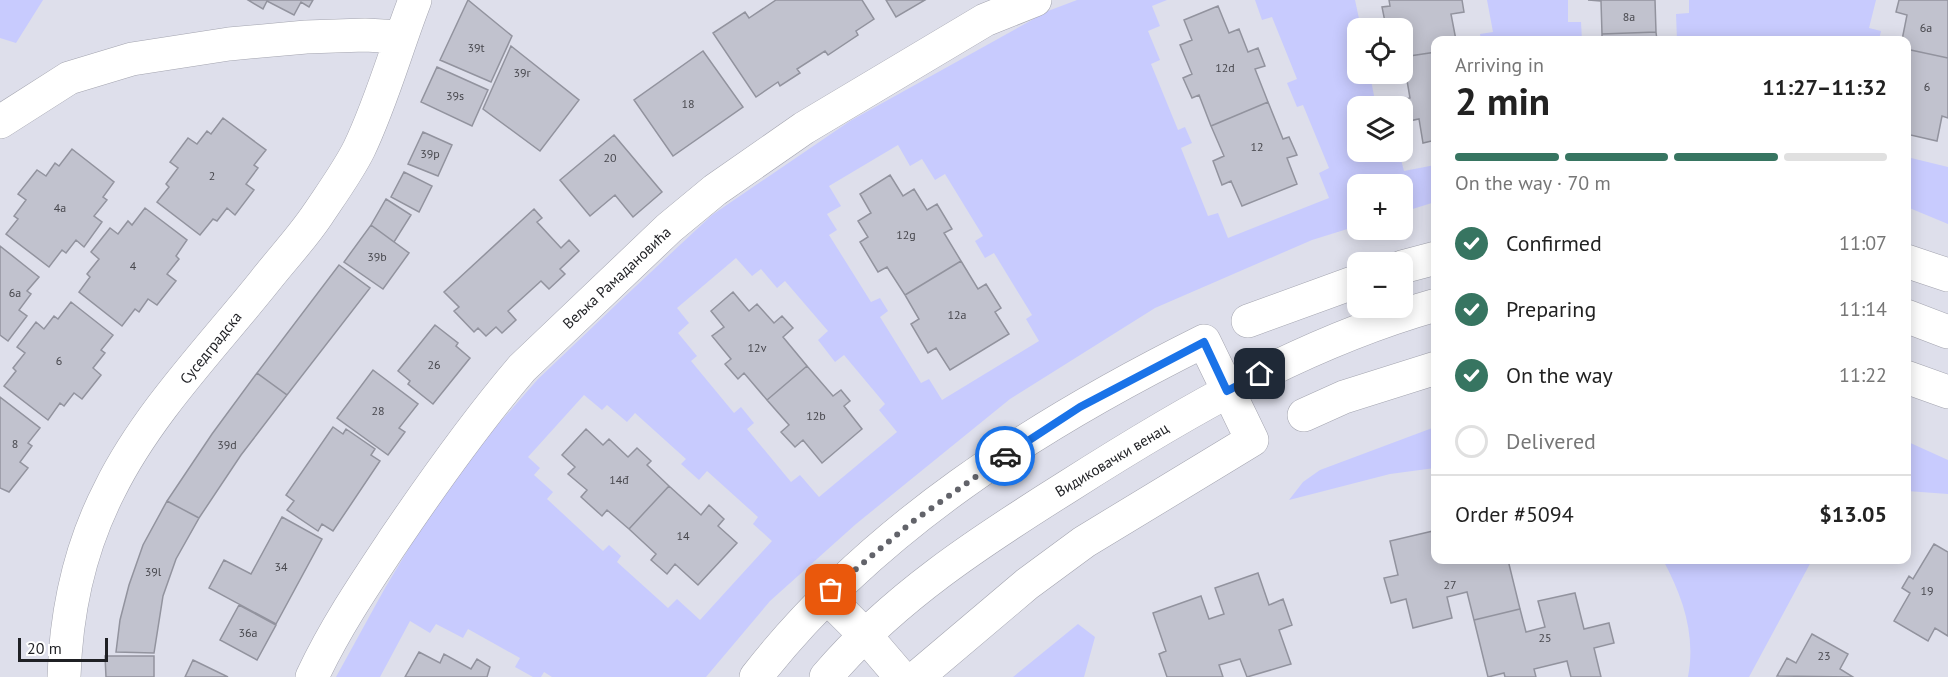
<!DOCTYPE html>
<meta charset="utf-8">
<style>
:root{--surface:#fff;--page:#f6f6f6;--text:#222;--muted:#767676;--line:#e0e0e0;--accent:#377561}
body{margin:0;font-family:"PT Sans",sans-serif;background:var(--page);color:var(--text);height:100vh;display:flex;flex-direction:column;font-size:22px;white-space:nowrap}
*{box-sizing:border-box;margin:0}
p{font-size:20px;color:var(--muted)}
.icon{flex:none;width:33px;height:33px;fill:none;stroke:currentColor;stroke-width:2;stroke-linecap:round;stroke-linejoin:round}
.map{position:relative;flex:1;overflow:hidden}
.side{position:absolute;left:1431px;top:36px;width:480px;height:528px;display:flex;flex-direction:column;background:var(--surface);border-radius:12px;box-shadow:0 3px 15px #0003}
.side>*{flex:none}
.controls{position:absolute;left:1347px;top:18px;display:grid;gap:12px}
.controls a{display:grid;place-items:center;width:66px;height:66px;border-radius:12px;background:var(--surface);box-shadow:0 3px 15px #0003;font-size:30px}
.scale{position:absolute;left:18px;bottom:15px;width:90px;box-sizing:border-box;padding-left:6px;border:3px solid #1f2024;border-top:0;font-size:16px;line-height:21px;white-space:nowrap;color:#1f2024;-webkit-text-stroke:4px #fff;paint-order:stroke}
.pin{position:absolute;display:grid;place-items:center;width:51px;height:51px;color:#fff;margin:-26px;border-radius:12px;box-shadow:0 3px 9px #0006}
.courier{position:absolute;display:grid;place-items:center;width:60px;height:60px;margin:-30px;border:4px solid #1a73e8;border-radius:50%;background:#fff;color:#222;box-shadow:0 2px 8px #0007}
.overview em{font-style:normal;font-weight:700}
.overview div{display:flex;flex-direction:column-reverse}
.overview{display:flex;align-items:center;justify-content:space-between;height:102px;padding:0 24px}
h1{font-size:39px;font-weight:700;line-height:45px}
.bar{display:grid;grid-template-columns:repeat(4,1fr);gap:9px 6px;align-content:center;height:72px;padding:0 24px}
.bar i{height:8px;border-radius:4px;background:var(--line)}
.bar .current{background:var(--accent)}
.bar p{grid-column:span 4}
.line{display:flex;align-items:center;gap:15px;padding:0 24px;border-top:2px solid var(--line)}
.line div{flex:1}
ol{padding:0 24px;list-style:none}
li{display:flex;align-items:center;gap:18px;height:66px}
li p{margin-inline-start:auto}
li .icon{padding:6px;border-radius:50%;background:var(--accent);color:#fff;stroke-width:4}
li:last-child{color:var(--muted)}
li i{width:33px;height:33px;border:3px solid var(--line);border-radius:50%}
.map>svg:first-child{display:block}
.green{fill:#c8cbfe;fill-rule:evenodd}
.building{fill:#c1c2ce;stroke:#92939e;stroke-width:1.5}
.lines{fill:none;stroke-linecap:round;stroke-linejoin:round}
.minor-casing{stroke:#a3a4af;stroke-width:34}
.minor{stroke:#fff;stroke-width:33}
.done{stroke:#62636a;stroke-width:6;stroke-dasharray:0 10.8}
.route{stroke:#1a73e8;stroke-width:8}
.labels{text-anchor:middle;stroke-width:4.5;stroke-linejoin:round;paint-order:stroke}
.number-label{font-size:12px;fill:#48484e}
.street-label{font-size:15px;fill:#1f2024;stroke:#fff}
</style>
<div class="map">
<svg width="1948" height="677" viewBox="0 0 1948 677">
<rect width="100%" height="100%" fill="#dedfeb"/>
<path class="green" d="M0 0H43L16 43 0 38Z
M1077 0H1167L1152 6 1160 26 1148 31 1160 60 1151 64 1178 130 1185 127 1192 143 1181 148 1208 216 1218 213 1228 238 1329 198 1319 173 1329 168 1303 105 1297 107 1287 83 1297 79 1272 17 1262 20 1255 0H1355L1361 28H1358V74H1380L1381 78 1371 80 1376 106H1358V152H1399L1404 171 1435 165V202L1403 212 1402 184H1358L1357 226 1312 240 1155 308 1010 399 856 524 770 601 706 677H552L544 672 541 677H533L515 667 520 658 468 629 463 638 436 624 430 633 410 621 380 677H336L385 588 451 478 538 379 620 301 712 215 850 121 1048 11ZM898 145 910 166 922 159 935 180 945 174 983 236 975 241 985 258 994 253 1032 315 1026 319 1039 341 942 400 929 379 921 383 880 317 888 311 880 298 871 302 829 235 837 230 827 214 841 206 829 186ZM736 258 752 276 761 269 777 288 785 281 828 331 818 340 835 362 844 355 885 404 879 410 897 432 819 497 800 475 791 482 747 429 754 423 741 407 734 413 691 361 697 356 678 333 689 323 677 308ZM584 395 602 410 607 405 627 422 635 413 686 459 681 464 699 480 707 471 758 517 753 524 772 541 700 620 677 599 668 608 617 562 621 556 609 545 603 551 547 499 553 492 534 475 540 468 528 457Z
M1487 0H1568V22H1581L1582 40H1481L1480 34 1493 32Z
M1689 0H1876L1869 28 1881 31 1879 40H1677L1676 14 1689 13Z
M1907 157 1948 167V224L1907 207Z
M1435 427V468L1390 474 1289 500 1303 482 1320 470Z
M1906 441 1948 460V494L1907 491Z
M1663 560H1812L1749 677H1688C1696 635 1683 597 1663 560Z
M1078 624 1095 637 1084 677H1013Z"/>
<path class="building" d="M248 0H313L309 7 301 2 294 15 267 1 263 9Z
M468 0 512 36 491 82 440 60Z
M776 0H862L874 19 856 31 858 35 828 55 825 51 797 69 800 73 780 86 778 82 756 97 713 33 745 12 749 18Z
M886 0H925L896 17Z
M1389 0H1462L1464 12 1451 14 1456 40H1436V52L1403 57 1402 28H1398L1397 25 1386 27 1382 7 1390 6Z
M1588 0H1655L1656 32 1602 34 1601 1Z
M1899 0H1948V58L1906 49V40H1902L1907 15 1896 12Z
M1218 6 1229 33 1239 29 1248 52 1258 48 1265 66 1255 69 1268 102 1211 126 1199 95 1192 98 1183 78 1192 74 1180 45 1192 40 1184 20Z
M1656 32 1657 40H1602V34Z
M511 46 579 100 540 151 483 109Z
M1906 49 1948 58V118L1942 116 1937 141 1906 134Z
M703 51 743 107 673 156 634 100Z
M1436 52V140L1423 143 1419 119 1404 122 1400 100 1410 98 1403 57Z
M437 67 488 90 472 126 421 102Z
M1268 102 1283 139 1289 137 1297 155 1287 158 1297 184 1242 206 1231 181 1222 185 1213 161 1224 156 1211 126Z
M223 118 266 150 254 165 258 168 246 184 254 190 235 215 227 208 217 221 213 219 200 235 157 202 169 187 166 184 178 168 170 162 188 138 197 144 207 131 211 134Z
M423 132 452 145 438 176 408 164Z
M614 135 662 192 633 217 615 195 590 216 560 180Z
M72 149 114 182 103 197 107 200 94 216 102 222 84 247 76 240 66 253 62 250 49 267 6 234 18 219 14 216 26 200 18 194 37 170 46 176 55 163 59 166Z
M404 172 432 186 419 212 391 197Z
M890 175 903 196 914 189 927 210 937 204 952 229 944 233 961 261 905 295 887 267 878 272 860 242 868 237 858 221 871 213 860 194Z
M386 199 411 215 394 242 371 225Z
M145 208 187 240 176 256 179 259 167 274 176 281 157 305 148 299 139 312 135 309 122 326 79 292 90 277 87 274 99 259 91 252 110 228 118 234 128 221 132 225Z
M534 209 542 218 537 222 561 248 569 240 579 251 560 269 565 274 549 289 541 281 508 311 516 320 502 333 496 327 486 336 478 328 474 332 454 311 459 307 444 292Z
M371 225 409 253 383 289 344 262Z
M0 246 39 277 27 291 31 294 19 310 27 316 8 341 0 335Z
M961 261 978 289 986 284 1001 308 995 312 1009 334 950 370 936 348 928 353 911 324 919 319 905 295Z
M339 265 370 288 287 395 257 373Z
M733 292 749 311 757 304 774 323 782 316 793 328 783 337 807 366 767 400 744 373 738 379 725 364 731 359 712 336 724 327 711 311Z
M71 302 113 335 101 350 105 353 93 368 101 375 82 399 74 393 64 406 60 403 48 420 4 386 16 371 13 368 25 353 17 347 36 322 44 329 54 316 58 319Z
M435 325 458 343 456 346 470 358 433 404 408 384 410 381 398 371Z
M807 366 833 396 841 390 850 401 844 406 862 429 822 463 803 440 795 447 781 432 789 425 767 400Z
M373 370 418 404 399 428 405 432 388 455 337 418Z
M257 373 287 395 241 455 199 518 167 501 212 434Z
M0 397 40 428 28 443 32 446 20 462 28 468 9 492 0 488Z
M333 427 343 434 346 429 375 449 371 455 380 461 333 531 322 524 318 531 287 510 294 501 286 495Z
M586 429 603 445 609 439 628 457 637 448 651 461 647 465 669 486 629 529 607 510 602 516 581 497 587 490 568 474 575 467 562 455Z
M669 486 701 515 709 505 724 519 718 526 737 543 698 585 675 564 667 574 651 560 656 554 629 529Z
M167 501 199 518 176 559 163 596 154 653 116 652 120 620 129 585 143 545Z
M282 517 322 539 276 624 209 588 224 560 251 574Z
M1433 531 1436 560H1508L1520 609 1474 620 1467 592 1447 597 1452 618 1413 628 1406 599 1391 603 1384 578 1398 575 1390 541Z
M1934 544 1948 552V636L1935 628 1928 641 1894 621 1910 593 1902 588 1909 576 1913 579Z
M1258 573 1269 605 1283 599 1292 625 1279 630 1291 664 1247 677 1240 659 1219 665 1223 677H1167L1159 654 1166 651 1153 613 1201 596 1209 619 1224 614 1215 588Z
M1575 593 1584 629 1609 623 1614 643 1594 648 1601 677H1571L1567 661 1534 669 1536 677H1505L1504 673 1488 677 1474 620 1520 609 1526 632 1545 627 1538 601Z
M239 605 276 625 257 660 220 640Z
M1812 634 1848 654 1840 669 1853 677 1777 676 1787 658 1796 663Z
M419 652 440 663 444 654 471 669 477 659 490 667 487 677H405Z
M105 656H154V677H106Z
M193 660 228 677H185Z"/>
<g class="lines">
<g class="minor-casing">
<path id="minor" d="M0 122 69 78 132 59 229 44 306 37 365 35 401 37
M1906 261 1948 275
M1402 267 1436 258
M1906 316 1948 332
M1248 321 1358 281
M1906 377 1948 392
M1304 415 1344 397 1436 368
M826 596 865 635 901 677
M64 677C66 612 80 547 110 489 147 414 212 347 264 282 282 259 302 238 318 214 332 193 348 171 359 149 382 101 396 49 415 0
M312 677C335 628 364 585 394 540 434 481 475 423 522 368L669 228 715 190 804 128 985 20 1035 0
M756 677C871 529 1037 424 1204 341L1252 440 1084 542 1027 584 917 677
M826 677C893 598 981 541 1067 487 1183 413 1302 343 1436 305"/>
</g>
<use href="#minor" class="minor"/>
</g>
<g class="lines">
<path class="done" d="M831 590 912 522 1005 456"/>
<path class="route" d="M1005 456 1080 407 1204 342 1227 391 1260 374"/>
</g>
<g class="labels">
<g class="number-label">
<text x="1629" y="21">8a</text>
<text x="1926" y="32">6a</text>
<text x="476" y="52">39t</text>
<text x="1225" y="72">12d</text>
<text x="522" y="77">39r</text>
<text x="1927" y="91">6</text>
<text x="455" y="100">39s</text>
<text x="688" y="108">18</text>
<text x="1257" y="151">12</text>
<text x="430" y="158">39p</text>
<text x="610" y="162">20</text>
<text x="212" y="180">2</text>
<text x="60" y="212">4a</text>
<text x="906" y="239">12g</text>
<text x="377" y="261">39b</text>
<text x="133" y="270">4</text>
<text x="15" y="297">6a</text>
<text x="957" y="319">12a</text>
<text x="757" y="352">12v</text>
<text x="59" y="365">6</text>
<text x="434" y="369">26</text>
<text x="378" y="415">28</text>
<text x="816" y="420">12b</text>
<text x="15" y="448">8</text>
<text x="227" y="449">39d</text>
<text x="619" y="484">14đ</text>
<text x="683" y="540">14</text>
<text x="281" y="571">34</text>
<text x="153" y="576">39l</text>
<text x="1450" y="589">27</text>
<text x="1927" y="595">19</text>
<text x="248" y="637">36a</text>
<text x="1545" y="642">25</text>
<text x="1824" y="660">23</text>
</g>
<g class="street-label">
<text transform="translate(617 278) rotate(-43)" y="5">Вељка Рамадановића</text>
<text transform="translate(211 348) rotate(-51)" y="5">Суседградска</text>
<text transform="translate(1112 460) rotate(-31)" y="5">Видиковачки венац</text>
</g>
</g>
</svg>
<div class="controls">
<a><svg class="icon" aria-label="locate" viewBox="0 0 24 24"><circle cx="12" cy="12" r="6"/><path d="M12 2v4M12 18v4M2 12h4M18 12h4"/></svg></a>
<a><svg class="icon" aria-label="layers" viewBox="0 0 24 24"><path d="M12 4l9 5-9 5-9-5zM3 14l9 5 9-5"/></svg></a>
<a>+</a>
<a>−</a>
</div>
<div class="scale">20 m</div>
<div class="pin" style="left:831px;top:590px;background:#ea580c"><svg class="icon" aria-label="bag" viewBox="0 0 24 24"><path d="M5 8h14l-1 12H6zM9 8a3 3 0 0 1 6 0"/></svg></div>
<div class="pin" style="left:1260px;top:374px;background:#1f2937"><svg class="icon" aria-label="home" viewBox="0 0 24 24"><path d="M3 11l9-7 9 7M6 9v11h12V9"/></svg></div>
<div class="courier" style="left:1005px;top:456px"><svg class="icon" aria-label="car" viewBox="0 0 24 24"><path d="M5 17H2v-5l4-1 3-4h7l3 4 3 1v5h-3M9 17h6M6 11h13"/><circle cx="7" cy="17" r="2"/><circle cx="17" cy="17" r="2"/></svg></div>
<section class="side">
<div class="overview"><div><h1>2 min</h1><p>Arriving in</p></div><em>11:27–11:32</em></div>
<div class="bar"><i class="current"></i><i class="current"></i><i class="current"></i><i></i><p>On the way · 70 m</p></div>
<ol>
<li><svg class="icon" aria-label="check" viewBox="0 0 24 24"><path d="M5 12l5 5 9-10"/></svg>Confirmed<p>11:07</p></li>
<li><svg class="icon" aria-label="check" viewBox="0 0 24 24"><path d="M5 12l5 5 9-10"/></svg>Preparing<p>11:14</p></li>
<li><svg class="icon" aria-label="check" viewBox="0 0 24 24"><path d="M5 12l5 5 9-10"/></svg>On the way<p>11:22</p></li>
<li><i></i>Delivered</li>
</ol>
<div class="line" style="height:78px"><div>Order #5094</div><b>$13.05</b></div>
</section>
</div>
